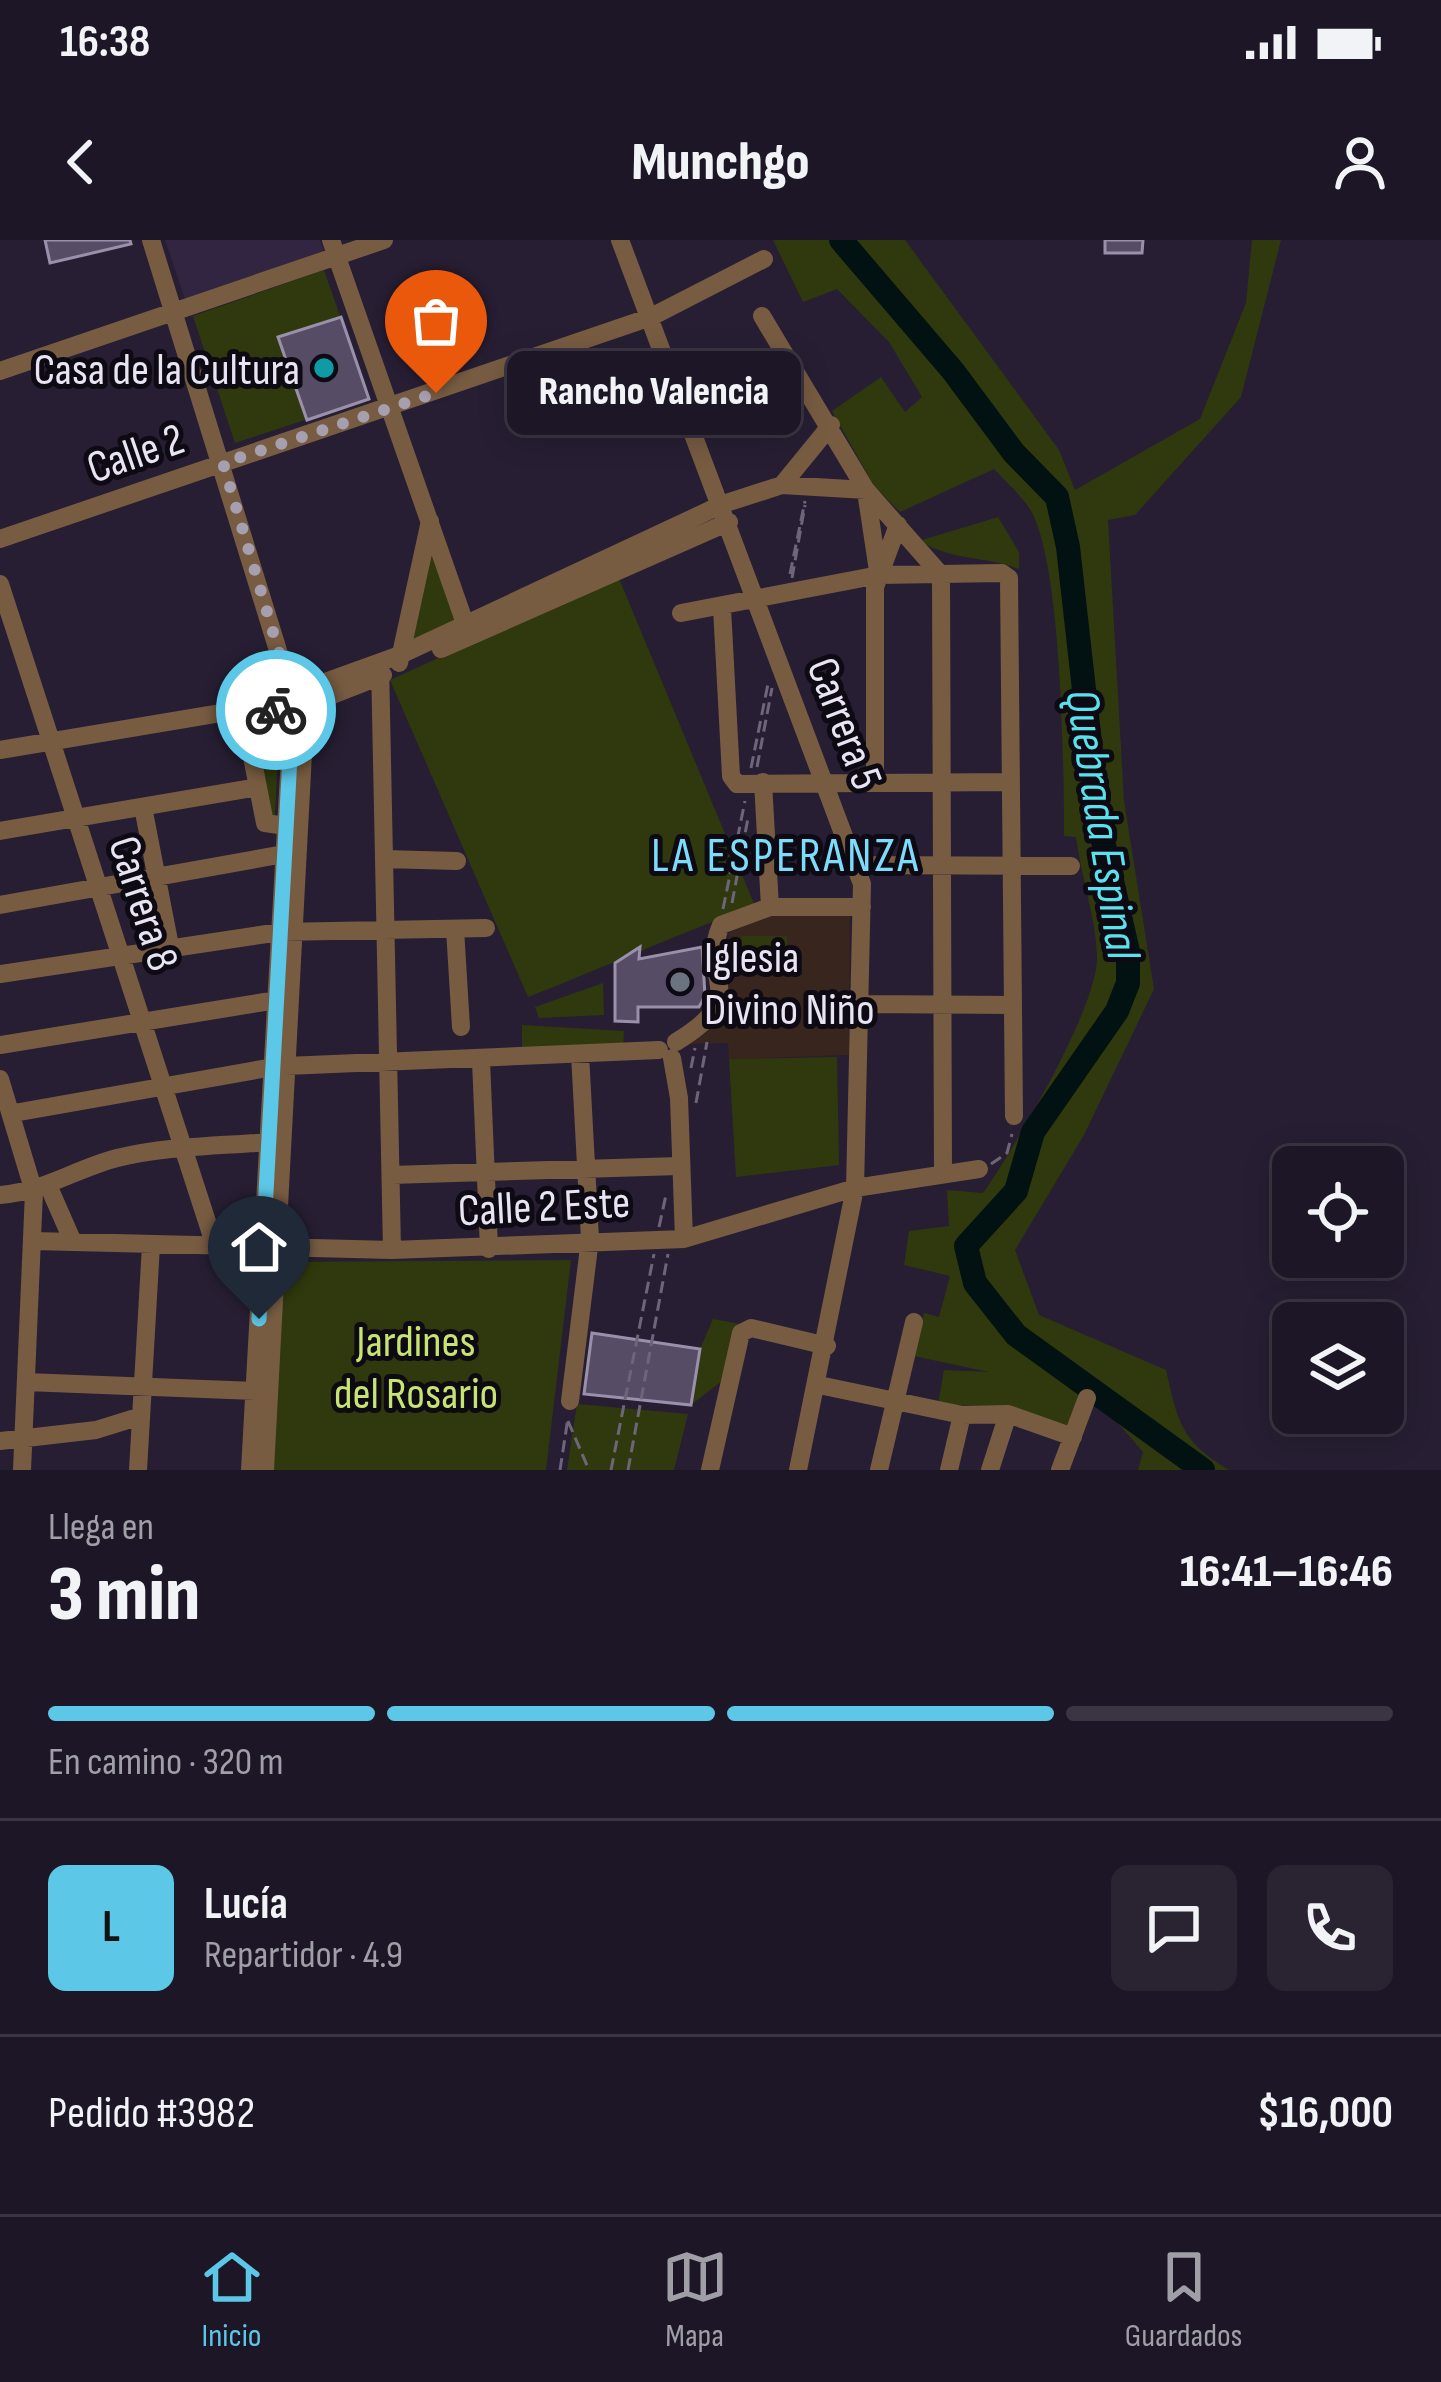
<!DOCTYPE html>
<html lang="es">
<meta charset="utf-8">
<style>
:root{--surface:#1d1626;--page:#2a2332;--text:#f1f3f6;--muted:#a09fa7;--line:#3b3543;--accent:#5dc7e8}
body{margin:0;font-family:"Sofia Sans Condensed",sans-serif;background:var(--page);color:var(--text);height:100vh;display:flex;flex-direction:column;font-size:45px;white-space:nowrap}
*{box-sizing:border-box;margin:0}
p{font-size:39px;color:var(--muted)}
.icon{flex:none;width:66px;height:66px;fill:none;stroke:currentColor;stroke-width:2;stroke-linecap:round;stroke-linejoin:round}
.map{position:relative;height:1230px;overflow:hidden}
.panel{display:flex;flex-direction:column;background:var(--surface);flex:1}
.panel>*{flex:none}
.controls{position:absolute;left:1272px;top:906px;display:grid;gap:24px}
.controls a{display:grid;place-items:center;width:132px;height:132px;border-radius:18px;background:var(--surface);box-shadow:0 6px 30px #0003,0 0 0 3px var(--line);font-size:60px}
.pin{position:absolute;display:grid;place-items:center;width:102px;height:102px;color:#fff;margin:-123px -51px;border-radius:50% 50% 50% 0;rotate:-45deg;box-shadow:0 0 12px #0007}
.pin .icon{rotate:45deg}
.courier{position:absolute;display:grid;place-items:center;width:120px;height:120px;margin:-60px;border:9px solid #5dc7e8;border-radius:50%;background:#fff;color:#222;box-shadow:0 3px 15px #0007}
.bubble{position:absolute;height:84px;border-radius:18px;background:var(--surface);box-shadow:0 6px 30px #0003,0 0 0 3px var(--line);font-size:39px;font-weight:800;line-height:84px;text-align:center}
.head em{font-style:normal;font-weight:800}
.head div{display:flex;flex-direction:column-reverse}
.head{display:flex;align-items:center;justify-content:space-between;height:204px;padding:0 48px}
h1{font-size:78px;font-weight:800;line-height:90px}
.bar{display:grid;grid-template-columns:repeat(4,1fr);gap:18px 12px;align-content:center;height:144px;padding:0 48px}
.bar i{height:15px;border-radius:9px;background:var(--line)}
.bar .on{background:var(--accent)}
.bar p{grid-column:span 4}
.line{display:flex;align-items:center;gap:30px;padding:0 48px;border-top:3px solid var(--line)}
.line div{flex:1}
.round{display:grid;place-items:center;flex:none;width:126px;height:126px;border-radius:18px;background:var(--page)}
.status{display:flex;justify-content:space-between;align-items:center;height:84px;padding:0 60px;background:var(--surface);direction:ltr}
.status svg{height:33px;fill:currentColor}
header{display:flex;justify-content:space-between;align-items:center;height:156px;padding:0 48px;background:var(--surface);font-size:54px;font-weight:800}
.tabs{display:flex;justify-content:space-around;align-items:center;height:168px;border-top:3px solid var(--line);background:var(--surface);font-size:33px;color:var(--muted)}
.tabs a{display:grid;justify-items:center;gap:6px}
.tabs .on{color:var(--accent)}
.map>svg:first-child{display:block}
.built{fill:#312541}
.education{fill:#37251e}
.green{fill:#30390d}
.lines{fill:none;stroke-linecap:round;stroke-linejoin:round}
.river{stroke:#021112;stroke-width:24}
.building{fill:#564c65;stroke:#9a90ab;stroke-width:3}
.path{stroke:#6d6679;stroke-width:3;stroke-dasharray:12 6;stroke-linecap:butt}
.minor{stroke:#785c42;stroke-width:18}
.done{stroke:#a59fb0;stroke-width:12;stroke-dasharray:0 21.6}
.route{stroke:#5dc7e8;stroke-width:15}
.culture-dot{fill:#0f9aa8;stroke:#0e0a13;stroke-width:4.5}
.worship-dot{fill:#6b7280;stroke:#0e0a13;stroke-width:4.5}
.labels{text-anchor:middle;stroke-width:10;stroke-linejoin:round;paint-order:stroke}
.poi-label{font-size:45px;fill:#e9e4f3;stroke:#0e0a13;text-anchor:end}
.street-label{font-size:45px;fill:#e9e4f3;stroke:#0e0a13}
.park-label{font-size:45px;fill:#c8e470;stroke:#0e0a13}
.water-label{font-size:48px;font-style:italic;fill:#59e1ed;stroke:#0e0a13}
.neighbourhood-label{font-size:48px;letter-spacing:3px;fill:#7ddcfb;stroke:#0e0a13}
</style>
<div class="status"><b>16:38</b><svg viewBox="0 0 49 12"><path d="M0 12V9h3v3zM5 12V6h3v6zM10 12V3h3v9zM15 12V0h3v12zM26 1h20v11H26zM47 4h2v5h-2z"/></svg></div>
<header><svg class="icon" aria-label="back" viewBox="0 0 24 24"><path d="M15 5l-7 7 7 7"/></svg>Munchgo<svg class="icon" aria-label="person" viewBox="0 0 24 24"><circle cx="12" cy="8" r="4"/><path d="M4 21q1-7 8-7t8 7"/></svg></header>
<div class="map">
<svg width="1441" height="1230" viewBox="0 0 1441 1230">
<rect width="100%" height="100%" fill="#271e33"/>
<path class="built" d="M165 0H320L324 11 185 59Z"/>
<path class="education" d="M850 667 849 815 729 819 728 803 685 804 724 779 729 693 777 669Z"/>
<path class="green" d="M773 0H905L1059 210 1075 250 1200 179 1246 63 1252 0H1281L1241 157 1135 275 1108 280 1124 561 1154 749 1084 895 1015 1010 1039 1075 1166 1130C1178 1183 1181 1201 1229 1230H1138L1143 1212 1093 1154 1067 1188 1000 1166 938 1165 944 1130 989 1132 914 1116 924 1073 939 1077 950 1036 904 1025 909 991 949 986 947 950 983 953C1014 909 1098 767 1097 717 1096 677 1081 637 1076 597L1064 596C1064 527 1062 326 1031 271 1022 256 1006 242 994 229L900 272 874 246 832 171 881 137 905 172 922 157 889 102 837 49 803 62Z
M324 30 369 159 235 203 193 76Z
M998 277 1019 312V329C982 315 956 322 919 301Z
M431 296 461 385 401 410Z
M618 336 755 666C677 694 605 727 528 757L390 440Z
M273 474 279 493 275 576 270 578 253 478Z
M741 696H787V726H742Z
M603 743 604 775 539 778 535 767Z
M522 785 624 791 623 809 522 817Z
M837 817 839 925 736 937 729 819Z
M571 1020 546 1230H271L277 1022Z
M713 1079 741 1084 727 1137 691 1165 700 1109Z
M577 1164 688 1174 674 1230H567Z"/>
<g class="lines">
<path class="river" d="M841 0 953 131 1014 213 1057 257 1068 307 1099 583 1128 712V743L1117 771 1033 892 1016 951 966 1006 975 1043 1016 1095 1203 1230"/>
</g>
<path class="building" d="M45 0H130L131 4 50 23Z
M1105 0H1143L1142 13H1105Z
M341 77 369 159 307 180 278 97Z
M640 707 639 719 702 707 705 756 699 767H638V782L615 781V723Z
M592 1093 700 1109 691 1165 584 1154Z"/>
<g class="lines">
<path class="path" d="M790 334 805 261
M792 338 805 265
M757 527 772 448
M751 528 768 444
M732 663 748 578
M723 669 745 561
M691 828 695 808
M696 863 707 802
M991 924 1007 913 1012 894
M659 987 666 955
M568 1181 589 1230
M560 1230 568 1178
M611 1230 654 1014
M628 1230 668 1014"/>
<path class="minor" d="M151 0 289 446
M331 0 468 392
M620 0 862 644 855 948 798 1230
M762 76 866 250 941 335 943 934
M0 131 384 0
M782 245 831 185
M866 251 878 331
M0 299 651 77 764 19
M0 344 215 1006
M722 368 731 536 737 544 1011 542
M681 373 879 335 1002 333 1009 338 1014 876
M441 409 729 282
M380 423 392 1010
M399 423 430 281
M303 450 309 464 305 476 292 481 280 476 275 464 281 450H303L400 415 723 264 782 245 866 250
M309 464 383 435
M243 471 265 583 286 586
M0 510 275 464
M875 541V347L898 285
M763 542 770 667
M143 567 170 706
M0 591 258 547
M384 619 457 621
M858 625 1071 626
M0 665 284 614
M455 689 461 787
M0 734 280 692 486 688
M862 764 1013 765
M676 802C755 754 697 742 721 685L770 667H862
M0 805 277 760
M672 818 679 858 684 999
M481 821 489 1009
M286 826 659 810
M0 839 34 952 22 1230
M14 873 273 827
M391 935 679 926
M48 945 73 1002
M0 955C43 952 75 929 117 918 166 906 219 906 269 902
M33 1001 392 1010 684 999 855 948 979 929
M26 1142 255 1151
M819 1145 962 1175 1008 1174 1073 1197
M570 1161 590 999 580 814
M0 1201 96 1190 141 1176
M138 1230 151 1005
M250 1230 292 481
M265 1230 305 476
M710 1230 741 1093 751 1088 827 1106
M879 1230 914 1082
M949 1230 962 1175
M990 1230 1008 1174
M1060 1230 1087 1158"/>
</g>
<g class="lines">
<path class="done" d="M276 470V457L289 446 223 223 436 153"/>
<path class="route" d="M259 1079 292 481 276 470"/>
</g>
<circle class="culture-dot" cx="324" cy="128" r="12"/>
<circle class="worship-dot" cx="680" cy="742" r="12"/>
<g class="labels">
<g class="poi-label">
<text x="300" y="144">Casa de la Cultura</text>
<text x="704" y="732" text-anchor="start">Iglesia<tspan x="704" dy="52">Divino Niño</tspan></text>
</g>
<g class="street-label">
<text transform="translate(135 212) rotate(-19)" y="16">Calle 2</text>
<text transform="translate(846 483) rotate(69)" y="16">Carrera 5</text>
<text transform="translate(145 663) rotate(72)" y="16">Carrera 8</text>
<text transform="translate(544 965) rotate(-3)" y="16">Calle 2 Este</text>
</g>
<g class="park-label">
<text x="416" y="1116">Jardines<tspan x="416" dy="52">del Rosario</tspan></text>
</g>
<g class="water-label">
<text transform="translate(1104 584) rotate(81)" y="17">Quebrada Espinal</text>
</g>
<g class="neighbourhood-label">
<text x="786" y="631">LA ESPERANZA</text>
</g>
</g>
</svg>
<div class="controls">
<a><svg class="icon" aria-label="locate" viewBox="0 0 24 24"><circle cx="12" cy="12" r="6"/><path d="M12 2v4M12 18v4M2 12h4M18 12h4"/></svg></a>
<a><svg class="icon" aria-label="layers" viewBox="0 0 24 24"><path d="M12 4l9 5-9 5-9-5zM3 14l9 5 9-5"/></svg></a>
</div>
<div class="pin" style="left:436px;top:153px;background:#ea580c"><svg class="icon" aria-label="bag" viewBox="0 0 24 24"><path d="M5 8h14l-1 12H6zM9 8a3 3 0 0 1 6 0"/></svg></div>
<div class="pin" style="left:259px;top:1079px;background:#1f2937"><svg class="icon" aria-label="home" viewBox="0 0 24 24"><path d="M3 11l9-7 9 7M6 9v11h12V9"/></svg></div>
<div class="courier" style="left:276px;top:470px"><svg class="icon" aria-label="bike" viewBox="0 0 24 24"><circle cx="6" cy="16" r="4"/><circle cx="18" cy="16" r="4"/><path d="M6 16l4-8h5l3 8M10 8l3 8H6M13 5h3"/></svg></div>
<div class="bubble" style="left:507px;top:111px;width:294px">Rancho Valencia</div>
</div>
<section class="panel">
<div class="head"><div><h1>3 min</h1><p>Llega en</p></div><em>16:41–16:46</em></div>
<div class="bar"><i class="on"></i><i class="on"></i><i class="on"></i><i></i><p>En camino · 320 m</p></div>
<div class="line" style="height:216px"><b class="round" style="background:var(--accent);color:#111">L</b><div><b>Lucía</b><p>Repartidor · 4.9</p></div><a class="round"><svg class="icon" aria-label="chat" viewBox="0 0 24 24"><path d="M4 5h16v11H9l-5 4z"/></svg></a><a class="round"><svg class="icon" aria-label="phone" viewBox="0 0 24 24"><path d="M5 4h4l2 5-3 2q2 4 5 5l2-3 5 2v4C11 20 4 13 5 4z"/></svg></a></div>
<div class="line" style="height:156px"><div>Pedido #3982</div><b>$16,000</b></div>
</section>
<nav class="tabs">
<a class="on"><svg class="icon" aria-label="home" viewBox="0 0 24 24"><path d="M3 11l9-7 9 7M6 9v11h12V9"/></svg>Inicio</a>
<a><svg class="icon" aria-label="map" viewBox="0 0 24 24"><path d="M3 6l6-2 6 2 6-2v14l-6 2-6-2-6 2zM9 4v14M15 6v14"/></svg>Mapa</a>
<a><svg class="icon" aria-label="saved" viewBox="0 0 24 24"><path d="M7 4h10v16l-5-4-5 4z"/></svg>Guardados</a>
</nav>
